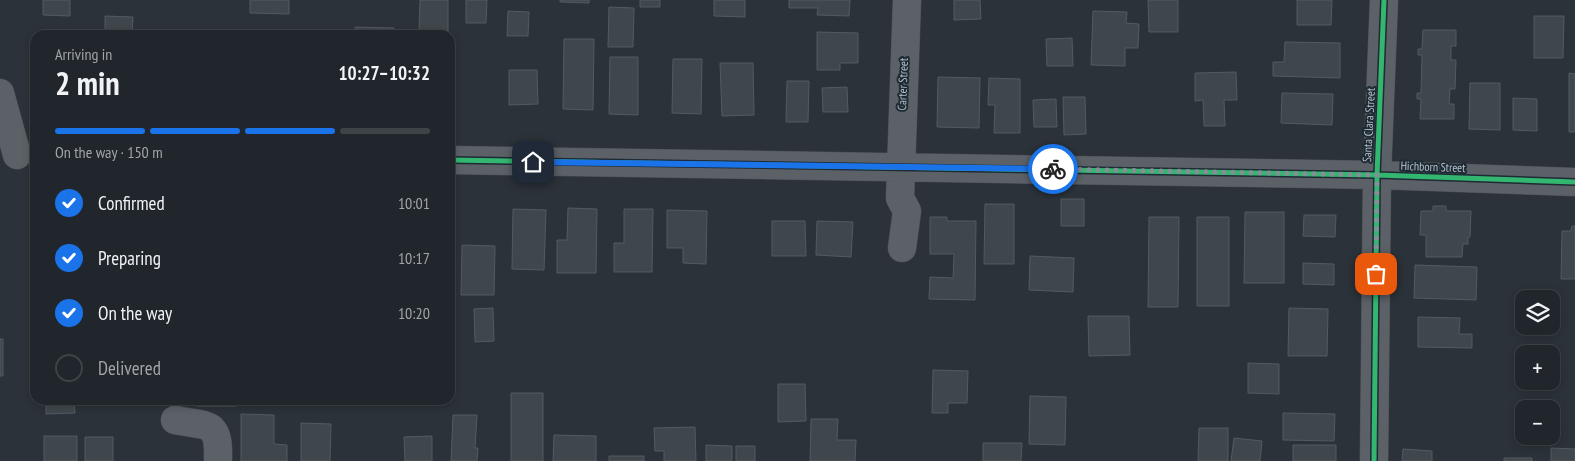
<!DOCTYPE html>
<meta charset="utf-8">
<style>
:root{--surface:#20262b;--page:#2d3237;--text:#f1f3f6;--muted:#a2a5a9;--line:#3d4347;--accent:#1a73e8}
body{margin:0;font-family:"PT Sans Narrow",sans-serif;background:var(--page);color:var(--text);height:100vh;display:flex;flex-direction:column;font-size:19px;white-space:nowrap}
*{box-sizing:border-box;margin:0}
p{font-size:16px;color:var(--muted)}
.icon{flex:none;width:28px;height:28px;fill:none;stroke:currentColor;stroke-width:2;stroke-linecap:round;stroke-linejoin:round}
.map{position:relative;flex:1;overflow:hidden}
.drawer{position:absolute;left:30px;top:30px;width:425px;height:375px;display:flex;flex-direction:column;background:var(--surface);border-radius:15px;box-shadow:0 2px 8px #0003,0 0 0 1px var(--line)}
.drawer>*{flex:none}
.controls{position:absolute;left:1515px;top:290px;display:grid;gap:10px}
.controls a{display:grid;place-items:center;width:45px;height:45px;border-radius:10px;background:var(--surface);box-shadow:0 2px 8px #0003,0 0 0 1px var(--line);font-size:25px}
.pin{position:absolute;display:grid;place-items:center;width:42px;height:42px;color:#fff;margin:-21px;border-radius:10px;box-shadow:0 2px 8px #0006}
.courier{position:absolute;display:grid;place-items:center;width:50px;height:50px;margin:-25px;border:4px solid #1a73e8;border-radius:50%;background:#fff;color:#222;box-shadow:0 1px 6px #0007}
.head em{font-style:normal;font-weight:800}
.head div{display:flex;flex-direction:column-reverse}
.head{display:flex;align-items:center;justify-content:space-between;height:85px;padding:0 25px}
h1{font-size:32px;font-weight:800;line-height:38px}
.bar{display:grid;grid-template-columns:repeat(4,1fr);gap:8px 5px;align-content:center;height:60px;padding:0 25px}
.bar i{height:6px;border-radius:4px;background:var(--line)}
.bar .current{background:var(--accent)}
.bar p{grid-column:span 4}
ol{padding:0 25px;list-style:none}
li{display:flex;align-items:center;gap:15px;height:55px}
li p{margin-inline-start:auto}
li .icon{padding:5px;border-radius:50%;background:var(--accent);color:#fff;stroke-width:4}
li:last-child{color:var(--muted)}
li i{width:28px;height:28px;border:2px solid var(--line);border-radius:50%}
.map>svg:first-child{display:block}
.building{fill:#40474c;stroke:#535a61}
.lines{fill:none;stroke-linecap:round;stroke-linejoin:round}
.minor-casing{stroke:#494e54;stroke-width:29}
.minor{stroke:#5b6167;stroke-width:28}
.cycleway-casing{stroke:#1e2a34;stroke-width:8}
.cycleway{stroke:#33b770;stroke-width:5}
.done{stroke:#858e97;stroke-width:5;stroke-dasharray:0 9}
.route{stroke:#1a73e8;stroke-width:6}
.labels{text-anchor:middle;stroke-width:4;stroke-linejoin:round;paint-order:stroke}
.street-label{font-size:12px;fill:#b6c0ca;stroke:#1e2a34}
</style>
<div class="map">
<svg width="1575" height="461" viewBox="0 0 1575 461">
<rect width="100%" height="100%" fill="#2b3239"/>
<path class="building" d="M43 0H70V16L43 15Z
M250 0H289V14L250 13Z
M420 0H448V35H410V30H419Z
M466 0H487L486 23H466Z
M560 0H589V3L560 2Z
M640 0H660V7H640Z
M714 0H745V17L714 16Z
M789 0H850L849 16 817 15 818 8H789Z
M954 0H980L981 19 954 20Z
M1148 0H1178V32H1149Z
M1297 0H1332L1331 25H1297Z
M609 7 634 8 633 47H608Z
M508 11 529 12 528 36H507Z
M1093 11 1127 12 1126 23 1139 24 1138 48H1125V66L1091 65Z
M105 16 133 17 132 35H105Z
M1534 16H1564L1563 58H1534Z
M355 27 394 28V35H355Z
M1423 30H1456V46H1451V60H1456L1455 89H1450L1449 104H1454V119H1420L1421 99H1417V93H1421L1422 55H1418V49H1422Z
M817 32 858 33V63H840V70H817Z
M196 33H235V35H196Z
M1072 38 1073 66H1047L1046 39Z
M564 39H594L593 110 563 109Z
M1285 42 1340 43V78L1273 76V62H1284Z
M610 57H638V115L609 114Z
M673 59H702L701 114 672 113Z
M720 63H753L754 115 722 116Z
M509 70H537L538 104 509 105Z
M1236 72 1237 100H1224L1225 126H1204L1203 100 1195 101V73Z
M1569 73 1575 74V132H1569Z
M938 77 980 78 979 128 937 127Z
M989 78 1020 79V133H994L995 105H988Z
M787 81H809L808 122H786Z
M1470 83H1500V130L1469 129Z
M847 87 848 112H823L822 88Z
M1282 93 1333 94 1332 125 1281 123Z
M1063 97H1085L1086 134 1064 135Z
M1513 98 1537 99V131L1513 130Z
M1056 99 1057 127H1034L1033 100Z
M1061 199H1084V226H1061Z
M985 204H1014V264H984Z
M1433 206H1446V211H1471L1470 237H1468V244H1463L1462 257H1426V235H1420L1421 211H1433Z
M568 208 597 209 596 273H557V240H567Z
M513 209 546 210 544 270 512 269Z
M624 209H653L652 272H614V243H624Z
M667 210 707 211 706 264 683 263V248H667Z
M1245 212H1284V283H1244Z
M1304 215H1336L1335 237 1303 236Z
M930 217H947V221H976L975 300 929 299 930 277 953 278 954 254H930Z
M1149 217H1179L1178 307H1148Z
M1197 217H1229V306H1197Z
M772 221H805L806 256H772Z
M817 221 853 222 851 257 816 255Z
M1572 226H1575V279H1561L1562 231H1571Z
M462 245 495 246 494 295H461Z
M1030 256 1074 258 1073 292 1029 290Z
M1303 263 1334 264V285L1303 284Z
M1415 265 1477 267 1476 300 1414 298Z
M493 308 494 341 475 342 474 309Z
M1289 308 1328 309 1327 356H1288Z
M1088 316H1129L1130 355 1089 356Z
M1418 317 1460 318 1459 334H1472V348L1418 347Z
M0 339H3V376H0Z
M1248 363 1279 364V394L1248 393Z
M933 370 968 371 967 403H948V413H932Z
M778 384H805L806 421 778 422Z
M511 393H543V461H511Z
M1030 396 1066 397 1065 445 1029 444Z
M46 400H74L75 413 46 414Z
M197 400H236V406H197Z
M1283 413 1335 414 1334 441 1283 440Z
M241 414 274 415V444L287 445V461H241Z
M453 415H477L475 448H478L477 461H451Z
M811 419H838L837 440H856L855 461H810Z
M301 423 331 424 330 461H301Z
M695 427 696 461H664V451H655L654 428Z
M1199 428H1228V461H1198Z
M554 435 596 436V461H553Z
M44 436H77V461H44Z
M432 436V461H405L404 437Z
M85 437H113V461H85Z
M1234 438 1262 441 1260 461H1231Z
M983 443H1022L1021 461H983Z
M706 445 732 446V461H706Z
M1293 445H1336V461H1293Z
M736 446H755V461H736Z
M1551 448 1575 449V461H1551Z
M1403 449 1432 451V461H1402Z
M609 456H644V461H609Z
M1504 458H1532V461H1504Z"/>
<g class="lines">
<g class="minor-casing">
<path id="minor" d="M0 93 17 155
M450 160 1377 175 1575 182
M902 248 907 211 900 198 907 0
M175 420C210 427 219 420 218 461
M1374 461 1377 175 1384 0"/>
</g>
<use href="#minor" class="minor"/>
<g class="cycleway-casing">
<path id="cycleway" d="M450 160 1377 175 1575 182
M1374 461 1377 175 1384 0"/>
</g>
<use href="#cycleway" class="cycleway"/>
</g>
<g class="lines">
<path class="done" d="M1053 169 1377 175 1376 274"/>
<path class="route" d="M533 162 1053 169"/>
</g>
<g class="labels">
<g class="street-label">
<text transform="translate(903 84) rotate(-88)" y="4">Carter Street</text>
<text transform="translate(1369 125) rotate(-87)" y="4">Santa Clara Street</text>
<text transform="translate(1433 167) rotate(2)" y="4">Hichborn Street</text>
</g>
</g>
</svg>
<div class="controls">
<a><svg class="icon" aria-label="layers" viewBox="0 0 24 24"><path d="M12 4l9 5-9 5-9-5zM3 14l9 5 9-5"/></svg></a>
<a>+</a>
<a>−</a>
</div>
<div class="pin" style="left:1376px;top:274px;background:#ea580c"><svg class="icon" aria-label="bag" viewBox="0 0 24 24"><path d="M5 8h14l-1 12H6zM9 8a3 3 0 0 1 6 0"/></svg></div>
<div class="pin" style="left:533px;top:162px;background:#1f2937"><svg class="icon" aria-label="home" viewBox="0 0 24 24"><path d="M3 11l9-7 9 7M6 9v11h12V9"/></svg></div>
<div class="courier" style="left:1053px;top:169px"><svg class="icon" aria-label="bike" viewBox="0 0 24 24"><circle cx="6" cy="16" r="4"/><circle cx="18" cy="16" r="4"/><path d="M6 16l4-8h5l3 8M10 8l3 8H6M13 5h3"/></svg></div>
<section class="drawer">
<div class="head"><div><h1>2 min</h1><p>Arriving in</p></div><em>10:27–10:32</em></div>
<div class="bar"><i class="current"></i><i class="current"></i><i class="current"></i><i></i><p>On the way · 150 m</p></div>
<ol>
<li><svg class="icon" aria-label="check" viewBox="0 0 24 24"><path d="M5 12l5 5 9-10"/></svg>Confirmed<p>10:01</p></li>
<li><svg class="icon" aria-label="check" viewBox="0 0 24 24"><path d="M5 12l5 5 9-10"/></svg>Preparing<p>10:17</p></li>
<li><svg class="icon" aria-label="check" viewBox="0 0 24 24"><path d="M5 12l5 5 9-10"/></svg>On the way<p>10:20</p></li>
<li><i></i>Delivered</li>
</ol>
</section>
</div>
